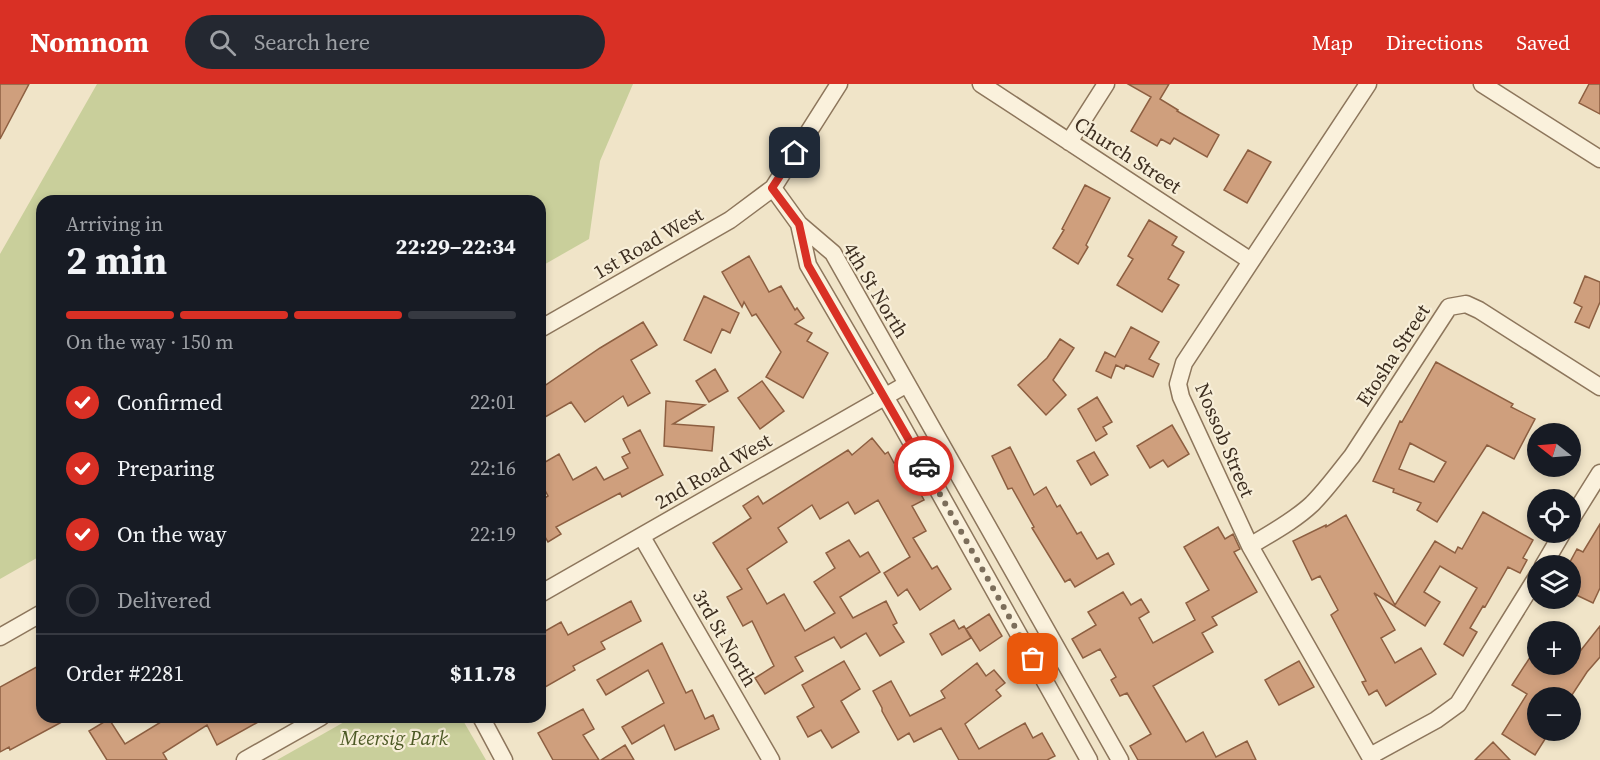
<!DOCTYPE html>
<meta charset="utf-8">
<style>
:root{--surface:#171b24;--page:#242831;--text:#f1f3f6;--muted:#9ea1a6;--line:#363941;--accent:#d93025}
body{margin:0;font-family:"Source Serif 4",serif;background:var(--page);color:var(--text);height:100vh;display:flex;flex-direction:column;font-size:22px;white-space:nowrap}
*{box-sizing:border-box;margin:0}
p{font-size:20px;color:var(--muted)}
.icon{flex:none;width:33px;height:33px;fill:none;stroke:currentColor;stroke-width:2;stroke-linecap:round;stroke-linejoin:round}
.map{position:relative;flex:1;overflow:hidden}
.sheet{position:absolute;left:36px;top:111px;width:510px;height:528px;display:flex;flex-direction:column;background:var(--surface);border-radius:18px;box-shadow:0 3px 9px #0003}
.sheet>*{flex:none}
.needle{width:39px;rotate:287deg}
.tools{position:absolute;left:1527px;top:339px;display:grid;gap:12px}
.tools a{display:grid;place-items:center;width:54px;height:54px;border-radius:50%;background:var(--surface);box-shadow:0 3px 9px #0003;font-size:30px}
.pin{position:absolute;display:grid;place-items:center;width:51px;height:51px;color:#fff;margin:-26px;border-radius:12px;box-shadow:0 3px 9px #0006}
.courier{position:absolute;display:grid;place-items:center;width:60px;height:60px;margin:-30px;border:4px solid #d93025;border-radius:50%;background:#fff;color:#222;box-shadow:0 2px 8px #0007}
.head em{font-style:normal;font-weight:700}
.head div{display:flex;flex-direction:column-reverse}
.head{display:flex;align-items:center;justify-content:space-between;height:102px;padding:0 30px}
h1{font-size:39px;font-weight:700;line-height:45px}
.bar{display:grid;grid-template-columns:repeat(4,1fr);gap:9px 6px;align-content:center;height:72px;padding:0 30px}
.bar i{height:8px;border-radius:4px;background:var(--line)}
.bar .current{background:var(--accent)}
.bar p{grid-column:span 4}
.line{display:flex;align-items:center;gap:15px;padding:0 30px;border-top:2px solid var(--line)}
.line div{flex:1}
ol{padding:0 30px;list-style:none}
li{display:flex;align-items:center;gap:18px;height:66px}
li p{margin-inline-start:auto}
li .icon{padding:6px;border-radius:50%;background:var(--accent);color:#fff;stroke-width:4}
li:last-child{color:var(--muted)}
li i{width:33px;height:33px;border:3px solid var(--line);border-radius:50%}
header{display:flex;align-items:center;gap:36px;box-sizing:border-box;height:84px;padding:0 30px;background:var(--accent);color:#fff}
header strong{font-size:28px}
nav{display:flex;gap:33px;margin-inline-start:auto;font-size:21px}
.search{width:420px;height:54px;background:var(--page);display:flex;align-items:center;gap:15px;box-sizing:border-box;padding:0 21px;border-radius:33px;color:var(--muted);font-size:22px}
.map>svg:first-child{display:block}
.green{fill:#c9cf9b}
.building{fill:#cf9f7d;stroke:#8d5f41;stroke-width:1.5;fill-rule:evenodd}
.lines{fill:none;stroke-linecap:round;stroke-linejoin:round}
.street-casing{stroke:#8d765c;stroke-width:19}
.street{stroke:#faf1dc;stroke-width:16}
.done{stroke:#7c6e5b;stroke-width:6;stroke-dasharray:0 10.8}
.route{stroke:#d93025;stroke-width:8}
.labels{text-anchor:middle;stroke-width:4.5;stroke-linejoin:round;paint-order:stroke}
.street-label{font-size:20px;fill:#3d2e20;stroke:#f7eed8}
.park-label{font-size:20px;font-style:italic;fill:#4d5a26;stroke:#f7eed8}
</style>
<header>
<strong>Nomnom</strong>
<div class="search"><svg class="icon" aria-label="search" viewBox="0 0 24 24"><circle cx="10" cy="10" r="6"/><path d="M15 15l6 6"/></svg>Search here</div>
<nav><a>Map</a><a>Directions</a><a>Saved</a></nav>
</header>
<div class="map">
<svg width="1600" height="676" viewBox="0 0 1600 676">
<rect width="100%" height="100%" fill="#f0e4c8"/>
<path class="green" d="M97 0H633L600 77 589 155 540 183V117H42V471L0 495V170Z
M353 633H461L486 676H277Z"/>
<path class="building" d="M0 0H29L0 55Z
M1128 0H1169L1160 15 1178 26 1177 27 1219 51 1207 73 1174 54 1170 60 1161 55 1157 62 1131 47 1151 13Z
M1589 0H1600V30L1579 19Z
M1248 66 1271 78 1247 119 1224 106Z
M1085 101 1110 114 1086 161 1088 163 1078 180 1053 164 1064 146 1062 145Z
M1149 136 1177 153 1172 161 1184 168 1168 195 1179 201 1162 228 1117 201 1133 175 1128 172Z
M749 172 769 208 781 202 795 226 797 224 804 234 795 240 812 249 807 257 828 269 803 314 766 293 781 268 756 230 752 232 744 218 742 223 722 188Z
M1585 192 1600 198V218L1589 244 1575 238 1582 223 1574 219Z
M704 212 739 229 730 249 722 245 711 269 684 256Z
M643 238 657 261 631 276 650 309 628 322 623 312 585 338 571 318 540 336V305L600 264Z
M1131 243 1159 258 1149 275 1159 280 1153 293 1126 281 1124 285 1116 281 1111 294 1096 287 1105 268 1115 273Z
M1060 255 1074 264 1053 296 1066 311 1046 331 1018 301 1047 274Z
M1436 278 1513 320 1511 323 1535 335 1514 375 1487 361 1437 438 1417 426 1421 419 1393 408 1394 405 1373 397 1400 337 1402 338ZM1410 359 1446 378 1434 398 1399 385Z
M715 285 728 307 709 318 696 297Z
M762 297 784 327 760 345 738 314Z
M1097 313 1112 338 1103 343 1107 350 1096 357 1078 325Z
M666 317 705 321 673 340 714 343 712 367 664 362Z
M1172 341 1189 370 1168 383 1163 376 1150 384 1137 362Z
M640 346 663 391 622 413 620 409 556 443 561 450 548 458 540 444V417L548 412 540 397V381L559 370 573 396 596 383 604 396 628 384 622 373 630 369 623 355Z
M872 354 885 370 888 368 894 379 901 374 924 416 912 422 926 447 913 454 932 485 937 482 951 505 920 526 907 505 898 512 884 489 910 473 878 416 855 430 848 418 820 435 812 421 778 444 787 458 747 485 767 520 784 510 805 547 835 529 814 498 835 484 826 469 849 456 860 473 868 468 880 488 840 513 853 534 886 517 897 539 893 541 904 558 880 572 866 549 841 564 834 553 795 573 803 587 765 610 755 594 774 582 752 537 743 542 727 513 742 505 713 459 751 434 743 422 758 412 763 420 848 366 852 371Z
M1010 363 1034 411 1046 403 1057 423 1060 421 1077 450 1081 448 1097 475 1108 469 1114 480 1075 503 1070 495 1065 498 1032 444 1034 443 1012 404 1008 405 992 372Z
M1094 368 1108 391 1091 401 1077 377Z
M1483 428 1533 456 1523 474 1527 476 1520 489 1508 483 1485 523 1483 522 1470 544 1477 548 1463 572 1444 560 1477 504 1440 482 1424 508 1440 518 1425 542 1374 509 1395 546 1381 554 1395 579 1421 564 1436 590 1386 622 1377 606 1369 611 1362 598 1366 597 1331 531 1338 526 1320 492 1312 496 1293 457 1326 441V443L1346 431 1395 521 1435 457 1455 469 1458 463 1462 465Z
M1600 440V504L1593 519 1570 508V478L1577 465 1583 468Z
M1218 443 1225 455 1233 450 1240 465 1234 468 1257 508 1212 533 1217 541 1202 549 1213 568 1153 602 1186 658 1203 648 1216 673 1247 657 1256 676H1138L1130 662 1151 650 1127 609 1120 612 1111 596 1116 593 1100 565 1083 574 1072 555 1096 541 1088 528 1123 508 1131 521 1141 515 1149 528 1139 534 1153 559 1195 536 1186 519 1209 506 1184 463Z
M631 517 641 537 601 558 605 565 573 582 575 586 540 606V550L561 538 568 551Z
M989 530 1002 552 980 567 966 545Z
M954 536 959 545 964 542 971 554 942 571 930 550Z
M1600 542V573L1587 588 1570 614H1538V646L1547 652 1535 671 1502 650 1527 610 1512 601 1538 561V580H1570Z
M662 559 686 609 692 606 705 635 713 631 719 645 675 666 664 641 632 660 622 643 664 619 648 586 606 611 597 596Z
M844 577 860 605 841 617 859 648 832 664 821 646 808 653 797 633 814 623 802 601Z
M1299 577 1314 603 1279 621 1265 596Z
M977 579 986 592 994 586 1005 599 996 606 1001 612 965 640 979 665 1025 639 1033 654 1042 649 1055 672 1047 676H959L941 644 914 658 909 649 898 656 882 627V624L873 607 891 597 910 632 945 614 941 607Z
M42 580V633H71L10 666 9 663 0 668V603Z
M583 625 594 645 583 651 599 676H553L538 649Z
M169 633H267L217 661 207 641 163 669 167 676H107L89 647 109 635 125 660Z
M1493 658 1510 676H1475Z
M625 661 634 676H601Z"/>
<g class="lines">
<g class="street-casing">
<path id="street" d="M981 0 1251 177
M1368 0 1184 279 1178 300 1181 313 1250 462 1372 676
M1482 0 1600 75
M1069 58 1106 0
M773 104 799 140 833 169 1120 676
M799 140 808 181 897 333 1089 676
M540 245 730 136 773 104 839 0
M1570 437 1600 389
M642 453 771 676
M1250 462C1271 449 1294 437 1312 420 1327 405 1339 388 1352 372L1449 223 1466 220 1479 226 1600 303
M1543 482 1563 448
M540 510 907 300
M0 553 42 529
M481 633 504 676
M1370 672 1436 636 1458 620 1538 491
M245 676 321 633"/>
</g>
<use href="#street" class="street"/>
</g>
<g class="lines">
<path class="done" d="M924 382 1033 575"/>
<path class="route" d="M795 69 772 104 799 140 808 181 924 382"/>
</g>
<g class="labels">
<g class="street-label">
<text transform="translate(1128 71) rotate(33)" y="7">Church Street</text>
<text transform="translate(648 159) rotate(-30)" y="7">1st Road West</text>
<text transform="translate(876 206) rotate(59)" y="7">4th St North</text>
<text transform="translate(1393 271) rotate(-57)" y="7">Etosha Street</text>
<text transform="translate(1225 356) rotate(67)" y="7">Nossob Street</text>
<text transform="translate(713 387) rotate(-30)" y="7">2nd Road West</text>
<text transform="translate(725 554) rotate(60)" y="7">3rd St North</text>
</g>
<g class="park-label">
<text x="394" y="661">Meersig Park</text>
</g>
</g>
</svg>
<div class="tools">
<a><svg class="needle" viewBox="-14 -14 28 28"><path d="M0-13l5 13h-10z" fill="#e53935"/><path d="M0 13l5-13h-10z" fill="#9ea1a6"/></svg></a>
<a><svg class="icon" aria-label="locate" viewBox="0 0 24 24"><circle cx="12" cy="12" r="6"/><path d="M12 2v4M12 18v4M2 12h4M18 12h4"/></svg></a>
<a><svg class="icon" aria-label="layers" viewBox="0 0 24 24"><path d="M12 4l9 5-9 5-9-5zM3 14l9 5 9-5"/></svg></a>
<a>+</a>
<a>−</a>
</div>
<div class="pin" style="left:1033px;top:575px;background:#ea580c"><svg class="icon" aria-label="bag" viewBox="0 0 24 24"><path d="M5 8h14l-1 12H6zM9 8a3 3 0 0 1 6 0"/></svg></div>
<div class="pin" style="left:795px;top:69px;background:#1f2937"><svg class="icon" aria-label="home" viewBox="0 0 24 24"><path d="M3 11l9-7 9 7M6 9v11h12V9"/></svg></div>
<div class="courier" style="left:924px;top:382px"><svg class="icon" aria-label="car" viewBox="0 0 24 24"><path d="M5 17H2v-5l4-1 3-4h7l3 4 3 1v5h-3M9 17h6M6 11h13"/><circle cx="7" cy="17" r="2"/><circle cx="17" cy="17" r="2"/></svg></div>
<section class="sheet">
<div class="head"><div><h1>2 min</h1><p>Arriving in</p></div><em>22:29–22:34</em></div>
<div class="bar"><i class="current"></i><i class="current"></i><i class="current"></i><i></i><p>On the way · 150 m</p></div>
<ol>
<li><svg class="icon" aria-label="check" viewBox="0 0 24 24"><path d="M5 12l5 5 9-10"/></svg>Confirmed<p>22:01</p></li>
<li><svg class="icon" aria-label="check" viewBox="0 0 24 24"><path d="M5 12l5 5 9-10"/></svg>Preparing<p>22:16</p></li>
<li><svg class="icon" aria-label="check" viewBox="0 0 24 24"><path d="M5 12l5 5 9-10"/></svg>On the way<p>22:19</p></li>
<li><i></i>Delivered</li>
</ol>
<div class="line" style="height:78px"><div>Order #2281</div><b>$11.78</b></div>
</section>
</div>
